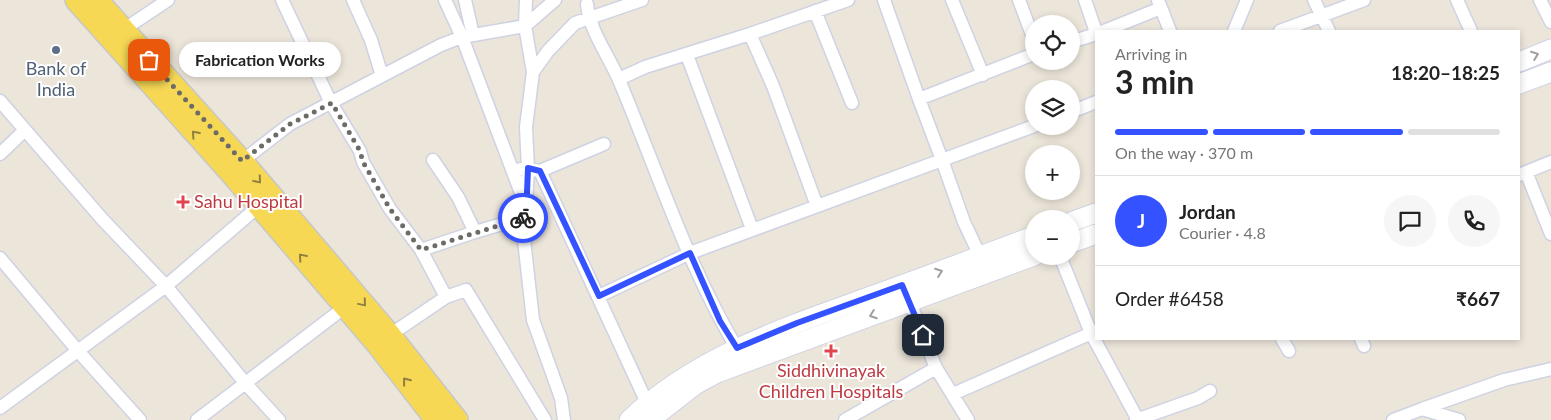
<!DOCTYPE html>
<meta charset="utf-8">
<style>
:root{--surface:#fff;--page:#f6f6f6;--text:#222;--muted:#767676;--line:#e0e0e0;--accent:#3452ff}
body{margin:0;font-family:Lato,sans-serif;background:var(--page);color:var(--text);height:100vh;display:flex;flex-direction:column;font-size:19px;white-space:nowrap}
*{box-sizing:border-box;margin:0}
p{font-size:16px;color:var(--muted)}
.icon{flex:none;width:28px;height:28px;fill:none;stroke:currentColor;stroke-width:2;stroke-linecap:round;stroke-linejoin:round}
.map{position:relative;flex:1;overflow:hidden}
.side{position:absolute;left:1095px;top:30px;width:425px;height:310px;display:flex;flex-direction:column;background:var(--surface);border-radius:0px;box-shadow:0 2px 8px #0003}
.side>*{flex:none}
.buttons{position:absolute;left:1025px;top:15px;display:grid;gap:10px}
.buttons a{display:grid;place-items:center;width:55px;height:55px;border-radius:50%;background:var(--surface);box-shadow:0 2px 8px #0003;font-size:25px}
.pin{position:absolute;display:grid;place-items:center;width:42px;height:42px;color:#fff;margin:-21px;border-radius:10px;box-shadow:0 2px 8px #0006}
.courier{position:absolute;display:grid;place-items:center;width:50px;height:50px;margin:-25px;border:4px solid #3452ff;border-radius:50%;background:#fff;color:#222;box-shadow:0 1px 6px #0007}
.bubble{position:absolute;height:35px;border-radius:18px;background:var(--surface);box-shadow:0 2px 8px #0003;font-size:16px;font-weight:700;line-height:35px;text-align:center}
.headline em{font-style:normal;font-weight:700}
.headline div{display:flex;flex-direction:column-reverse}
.headline{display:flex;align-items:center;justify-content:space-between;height:85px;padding:0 20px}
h1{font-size:32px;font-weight:700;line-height:38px}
.bar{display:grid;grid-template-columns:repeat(4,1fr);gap:8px 5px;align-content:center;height:60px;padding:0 20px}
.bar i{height:6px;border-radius:4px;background:var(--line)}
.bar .selected{background:var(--accent)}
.bar p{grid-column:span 4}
.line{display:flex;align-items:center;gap:12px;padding:0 20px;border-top:1px solid var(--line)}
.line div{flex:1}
.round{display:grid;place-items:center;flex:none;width:52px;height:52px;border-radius:26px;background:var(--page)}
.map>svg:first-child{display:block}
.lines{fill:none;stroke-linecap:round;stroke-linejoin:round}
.street-casing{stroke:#cfd2e3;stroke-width:15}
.secondary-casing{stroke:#cfd2e3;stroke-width:21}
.primary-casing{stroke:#c7c7c7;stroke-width:24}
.street{stroke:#fff;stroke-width:12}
.secondary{stroke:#fff;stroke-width:19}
.primary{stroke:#f7d855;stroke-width:21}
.oneway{stroke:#9f9f9f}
.oneway2{stroke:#90803f}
.done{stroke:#6d6b67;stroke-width:5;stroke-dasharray:0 9}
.route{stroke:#3452ff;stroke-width:6}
.service-dot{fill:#5c6f8a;stroke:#fff;stroke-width:2}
.health-dot{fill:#e0444e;stroke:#fff;stroke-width:2}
.labels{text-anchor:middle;stroke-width:4;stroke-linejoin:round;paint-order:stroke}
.service-label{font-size:18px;fill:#4e5e75;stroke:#fff}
.health-label{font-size:18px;fill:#be3a42;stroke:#fff;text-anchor:start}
</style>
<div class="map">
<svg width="1551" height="420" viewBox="0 0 1551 420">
<rect width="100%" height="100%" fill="#ece5da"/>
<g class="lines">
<g class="street-casing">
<path id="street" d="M282 0 331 103 360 151 363 162 390 209 421 250 446 297
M353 0 371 40 382 76
M445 0 462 37 525 26 533 72
M465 0 473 35
M884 0 919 99
M952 0 983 75
M1019 0 1034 40
M1085 0 1096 32
M1158 0 1170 31
M1314 0 1329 31
M1457 0 1471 31
M1540 0 1551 22
M587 4C589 30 609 56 619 80 658 172 689 271 741 355
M815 11 852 103
M525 26 555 0
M525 26 526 0
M123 30 168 0
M1104 31 1161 8
M1234 31 1247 0
M1280 31 1364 0
M750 34 773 86 817 206
M1071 42 1096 34
M687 55 752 229
M619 79 645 67 750 34 848 0
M0 101 103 220 166 286 246 384 279 420
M1071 112 1096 102
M0 154 25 130
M433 160 458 197 475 232 526 217
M237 165 290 124 441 45 462 37 524 201
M520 169H528L526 127 533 72 548 51 575 23 642 0
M540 171 604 144
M1526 172 1551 234
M1519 175 1551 162
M421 250 475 232
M980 256 964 222 942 160 1034 126
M1060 256 1091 333 1138 420
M0 258 78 351 140 420
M907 295 936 368 968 420
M599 296 690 253 942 160 919 99 1034 54
M390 335 446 297 466 290 545 420
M1282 339 1289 351
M1361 339 1364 346
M953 394 1096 331
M0 408 166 286 259 206
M1422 409 1504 380 1551 369
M197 420 345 307
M564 420 561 398 533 320 524 240 528 169 540 171 647 403
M845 420 936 368
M1136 420 1198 398 1210 391
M1393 420 1422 409 1459 420"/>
</g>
<g class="secondary-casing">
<path id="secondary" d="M1519 62 1551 49
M1519 84 1551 72
M1071 222 1096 213
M1071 243 1096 234
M629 420C696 356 788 326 874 295 927 276 980 256 1034 236
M650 420 695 385 717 373 1034 256"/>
</g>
<g class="primary-casing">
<path id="primary" d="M76 0 229 171 377 344 436 420
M97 0 242 161 390 335 457 420"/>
</g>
<use href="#street" class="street"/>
<use href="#secondary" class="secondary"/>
<use href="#primary" class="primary"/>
</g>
<defs><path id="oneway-chevron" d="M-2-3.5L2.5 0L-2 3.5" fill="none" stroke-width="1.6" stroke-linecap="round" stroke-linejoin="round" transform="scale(1.25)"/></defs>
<g class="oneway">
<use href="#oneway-chevron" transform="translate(1535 55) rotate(-21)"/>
<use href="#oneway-chevron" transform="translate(939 272) rotate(-20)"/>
<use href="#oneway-chevron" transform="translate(873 315) rotate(160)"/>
</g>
<g class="oneway2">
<use href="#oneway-chevron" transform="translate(195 134) rotate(-132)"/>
<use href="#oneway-chevron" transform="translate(258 180) rotate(50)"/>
<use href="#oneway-chevron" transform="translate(302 257) rotate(-131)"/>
<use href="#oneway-chevron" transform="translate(363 303) rotate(50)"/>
<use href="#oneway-chevron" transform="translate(406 381) rotate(-128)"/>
</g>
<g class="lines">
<path class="done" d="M149 60 242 161 290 124 332 103 360 151 363 162 390 209 421 250 523 218"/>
<path class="route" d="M523 218 526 217 528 168 540 171 599 296 690 253 720 321 737 348 797 323 902 285 923 335"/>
</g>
<circle class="service-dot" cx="56" cy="50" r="5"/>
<g class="health-dot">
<path d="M180.5 194.5h5v5h5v5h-5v5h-5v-5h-5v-5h5z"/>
<path d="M828.5 343.5h5v5h5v5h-5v5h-5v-5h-5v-5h5z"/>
</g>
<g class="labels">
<g class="service-label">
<text x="56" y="75">Bank of<tspan x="56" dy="21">India</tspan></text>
</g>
<g class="health-label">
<text x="194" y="208">Sahu Hospital</text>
<text x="831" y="377" text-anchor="middle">Siddhivinayak<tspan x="831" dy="21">Children Hospitals</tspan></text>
</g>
</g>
</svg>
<div class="buttons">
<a><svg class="icon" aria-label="locate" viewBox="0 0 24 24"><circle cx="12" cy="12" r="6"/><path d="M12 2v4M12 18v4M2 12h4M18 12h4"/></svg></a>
<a><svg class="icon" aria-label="layers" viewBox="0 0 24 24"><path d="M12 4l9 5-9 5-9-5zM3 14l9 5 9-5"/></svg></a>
<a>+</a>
<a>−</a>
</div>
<div class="pin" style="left:149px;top:60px;background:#ea580c"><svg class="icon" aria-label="bag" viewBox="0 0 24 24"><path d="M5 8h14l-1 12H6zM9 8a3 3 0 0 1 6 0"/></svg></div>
<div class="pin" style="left:923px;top:335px;background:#1f2937"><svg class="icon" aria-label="home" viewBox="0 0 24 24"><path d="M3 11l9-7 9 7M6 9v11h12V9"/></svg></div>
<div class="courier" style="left:523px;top:218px"><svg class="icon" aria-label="bike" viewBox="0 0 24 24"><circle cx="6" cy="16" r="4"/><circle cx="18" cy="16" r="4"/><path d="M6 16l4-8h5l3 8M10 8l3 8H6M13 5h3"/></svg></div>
<div class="bubble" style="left:179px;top:42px;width:162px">Fabrication Works</div>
<section class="side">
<div class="headline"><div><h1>3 min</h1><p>Arriving in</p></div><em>18:20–18:25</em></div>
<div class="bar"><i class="selected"></i><i class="selected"></i><i class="selected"></i><i></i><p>On the way · 370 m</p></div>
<div class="line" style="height:90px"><b class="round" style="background:var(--accent);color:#fff">J</b><div><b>Jordan</b><p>Courier · 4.8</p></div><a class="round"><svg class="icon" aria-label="chat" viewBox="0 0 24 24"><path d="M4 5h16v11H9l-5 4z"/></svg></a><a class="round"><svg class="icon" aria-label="phone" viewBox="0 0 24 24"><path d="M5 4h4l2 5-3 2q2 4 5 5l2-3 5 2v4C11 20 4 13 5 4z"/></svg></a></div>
<div class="line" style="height:65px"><div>Order #6458</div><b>₹667</b></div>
</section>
</div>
